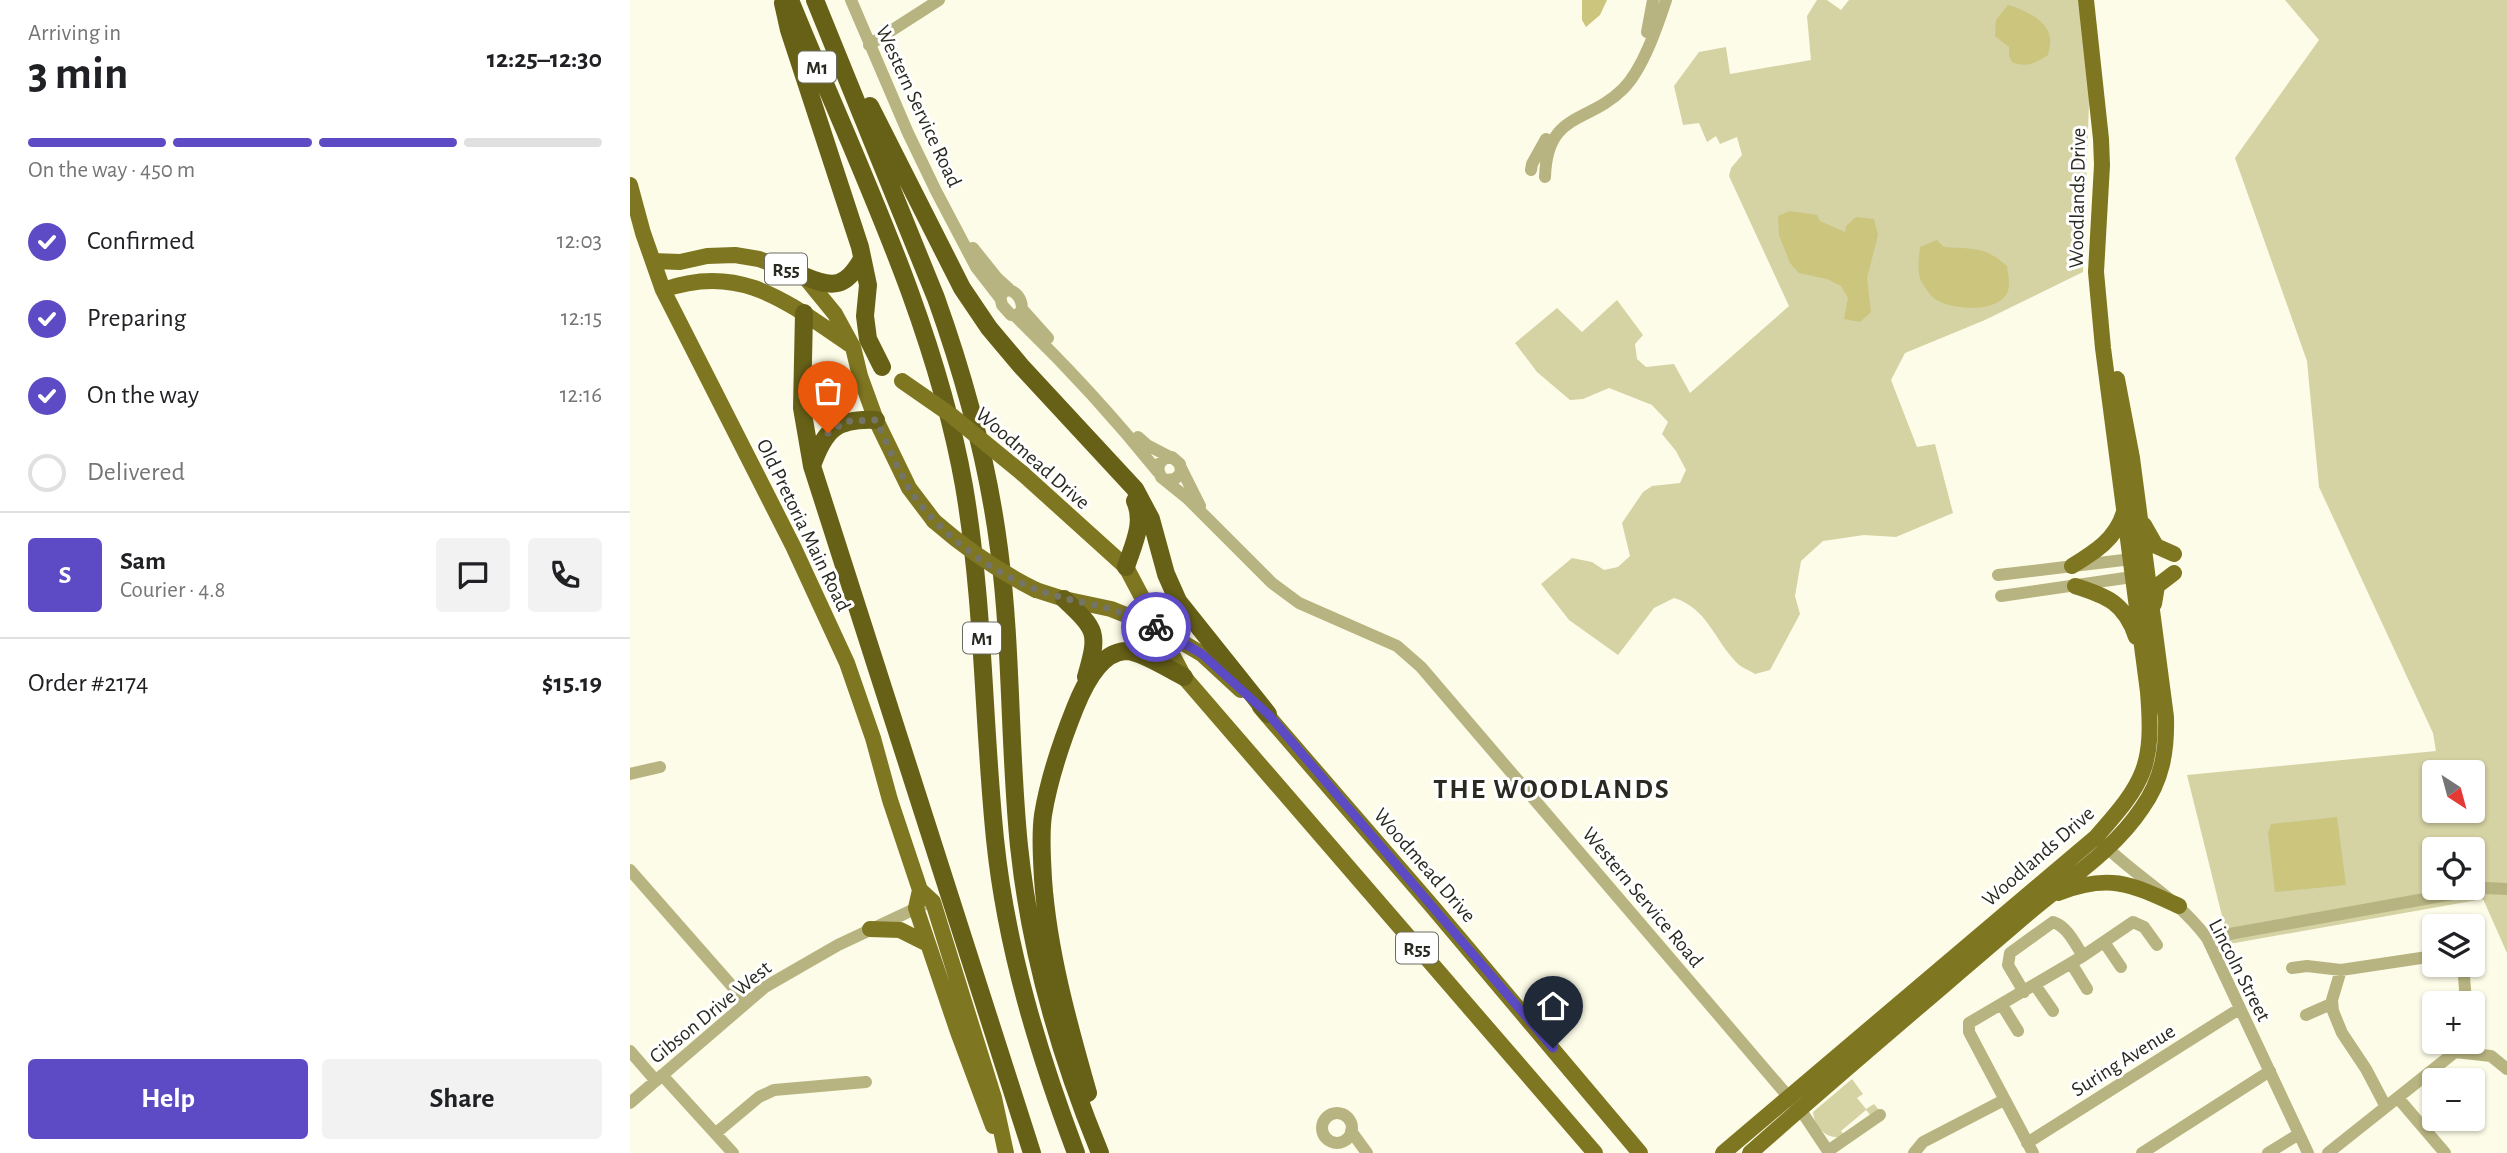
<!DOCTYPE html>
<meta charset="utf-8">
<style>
:root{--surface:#fff;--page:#f2f2f2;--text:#202124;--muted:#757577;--line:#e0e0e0;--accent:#5c4bc4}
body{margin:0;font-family:"Alegreya Sans",sans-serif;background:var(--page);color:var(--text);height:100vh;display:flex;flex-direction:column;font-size:26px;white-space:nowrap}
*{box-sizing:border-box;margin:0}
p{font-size:23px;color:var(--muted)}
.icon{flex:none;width:38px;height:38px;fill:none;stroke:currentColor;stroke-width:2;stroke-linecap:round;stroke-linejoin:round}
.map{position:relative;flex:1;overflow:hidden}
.panel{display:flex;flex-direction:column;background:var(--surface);width:630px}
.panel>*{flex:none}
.needle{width:46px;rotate:144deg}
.buttons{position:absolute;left:1792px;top:760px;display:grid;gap:14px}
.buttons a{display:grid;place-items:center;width:63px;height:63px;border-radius:7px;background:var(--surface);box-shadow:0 2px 5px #0004;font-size:35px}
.pin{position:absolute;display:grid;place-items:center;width:60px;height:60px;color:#fff;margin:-72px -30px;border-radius:50% 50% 50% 0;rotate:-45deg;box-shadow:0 0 7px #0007}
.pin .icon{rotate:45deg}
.courier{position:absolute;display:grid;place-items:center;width:70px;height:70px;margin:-35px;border:5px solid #5c4bc4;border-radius:50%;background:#fff;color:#222;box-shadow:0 2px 9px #0007}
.overview em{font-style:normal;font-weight:700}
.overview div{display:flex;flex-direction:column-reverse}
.overview{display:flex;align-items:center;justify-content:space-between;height:119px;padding:0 28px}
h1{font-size:46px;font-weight:700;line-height:52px}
.bar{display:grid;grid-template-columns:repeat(4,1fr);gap:10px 7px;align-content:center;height:84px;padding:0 28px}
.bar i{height:9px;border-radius:5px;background:var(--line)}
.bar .active{background:var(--accent)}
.bar p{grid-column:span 4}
.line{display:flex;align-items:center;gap:18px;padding:0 28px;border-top:2px solid var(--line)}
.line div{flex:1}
.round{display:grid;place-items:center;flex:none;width:74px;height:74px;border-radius:7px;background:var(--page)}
ol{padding:0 28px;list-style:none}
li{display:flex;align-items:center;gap:21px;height:77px}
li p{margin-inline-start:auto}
li .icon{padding:7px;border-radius:50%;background:var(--accent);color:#fff;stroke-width:4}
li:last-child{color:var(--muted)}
li i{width:38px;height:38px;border:4px solid var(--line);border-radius:50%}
.cta{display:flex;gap:14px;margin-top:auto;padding:14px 28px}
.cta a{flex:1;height:80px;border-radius:7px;background:var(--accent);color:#fff;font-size:28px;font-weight:700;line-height:80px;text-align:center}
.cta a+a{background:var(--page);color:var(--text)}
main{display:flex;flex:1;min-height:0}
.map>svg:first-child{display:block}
.green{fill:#d5d2a4;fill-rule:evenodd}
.water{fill:#cbc57e}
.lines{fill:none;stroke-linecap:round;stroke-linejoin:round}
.minor{stroke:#b8b481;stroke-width:12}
.major{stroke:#7e7621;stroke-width:16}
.highway{stroke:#676017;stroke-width:18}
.major-bridge{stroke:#7e7621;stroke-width:16}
.done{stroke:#747467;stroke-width:7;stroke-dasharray:0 12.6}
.route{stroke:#5c4bc4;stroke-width:9}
.labels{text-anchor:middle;stroke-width:6;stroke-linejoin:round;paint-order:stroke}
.shield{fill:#fff;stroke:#6a6a64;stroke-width:2}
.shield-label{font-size:19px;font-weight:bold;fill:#2a2a22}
.street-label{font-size:21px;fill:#2a2a22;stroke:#fff}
.district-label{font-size:28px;font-weight:bold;letter-spacing:2px;fill:#2a2a22;stroke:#fff}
</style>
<main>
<section class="panel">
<div class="overview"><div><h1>3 min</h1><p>Arriving in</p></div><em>12:25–12:30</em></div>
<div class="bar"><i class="active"></i><i class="active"></i><i class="active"></i><i></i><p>On the way · 450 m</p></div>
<ol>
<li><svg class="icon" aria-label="check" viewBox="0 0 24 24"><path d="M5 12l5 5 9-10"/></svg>Confirmed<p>12:03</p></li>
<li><svg class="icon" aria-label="check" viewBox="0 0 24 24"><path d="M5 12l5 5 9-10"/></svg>Preparing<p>12:15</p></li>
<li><svg class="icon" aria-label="check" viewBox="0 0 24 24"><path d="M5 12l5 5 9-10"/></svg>On the way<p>12:16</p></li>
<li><i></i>Delivered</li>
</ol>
<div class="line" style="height:126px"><b class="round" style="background:var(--accent);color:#fff">S</b><div><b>Sam</b><p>Courier · 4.8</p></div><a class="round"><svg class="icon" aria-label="chat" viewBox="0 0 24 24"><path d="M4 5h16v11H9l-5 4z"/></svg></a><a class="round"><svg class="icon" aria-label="phone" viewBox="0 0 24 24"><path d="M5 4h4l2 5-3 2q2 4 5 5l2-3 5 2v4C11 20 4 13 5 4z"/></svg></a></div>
<div class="line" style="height:91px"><div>Order #2174</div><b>$15.19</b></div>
<div class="cta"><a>Help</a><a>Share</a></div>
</section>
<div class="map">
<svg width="1877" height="1153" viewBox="0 0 1877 1153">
<rect width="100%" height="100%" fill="#fdfce8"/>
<path class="green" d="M1187 0H1197L1211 10 1219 0H1448L1460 75 1453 272 1355 320 1275 353 1261 380 1287 447 1305 444 1323 513 1266 537 1234 535 1193 541 1171 561 1165 596 1170 614 1140 670 1125 674C1119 670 1110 667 1106 662 1084 639 1077 608 1044 598L1024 608 988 655 939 620 911 584 942 558 962 562 974 570 988 567 1000 556 992 523 1013 492 1022 486 1050 483 1056 470 1046 451 1032 434 1038 422 1022 405 979 388 953 399 940 400 907 372 885 343 927 308 952 332 987 300 1013 335 1005 344 1007 359 1016 367 1044 364 1060 393 1159 306 1099 176 1101 168 1112 155 1107 137 1090 144 1086 136 1077 142 1069 123 1053 125 1044 86 1069 52 1096 47 1100 74 1181 60 1177 16Z
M1655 0H1877V953L1853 899 1599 944 1557 775 1806 751 1803 733 1689 487 1677 361 1605 158 1689 40ZM1804 772H1843V810H1804ZM1804 849H1843V887H1804Z
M1222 1079 1233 1094 1227 1098 1236 1109 1244 1104 1249 1110 1241 1116 1236 1110 1211 1131 1215 1136C1198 1141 1185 1129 1183 1112Z"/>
<path class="water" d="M952 0H977L970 15 956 27 952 20Z
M1378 5C1394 10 1417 19 1420 38 1421 43 1419 51 1418 55 1405 63 1397 68 1382 62L1379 56V47L1365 36 1366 20Z
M1160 211 1187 215 1190 221 1215 232 1216 226 1226 217 1244 219 1248 235 1237 278 1241 312 1230 322 1214 319 1218 298 1211 286 1197 279 1169 273 1160 263 1149 235 1148 216Z
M1307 240 1314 247C1342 249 1355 246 1377 266 1378 275 1381 285 1377 293 1367 313 1323 310 1307 300 1302 298 1296 289 1293 284 1286 274 1289 258 1290 247Z
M1707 817 1716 885 1645 892 1638 833 1641 824Z"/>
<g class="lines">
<path class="minor" d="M221 0 278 133 306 191 346 267 370 298
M1017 32 1023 0
M239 45 309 0
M901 170 902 164 916 139
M915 177C917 111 958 124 993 89 1013 69 1027 27 1036 0
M343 248 367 278 379 289
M376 290C386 290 392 299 392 309L388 315H381L372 305 370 296Z
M392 309 418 338
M384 315C436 365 483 416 528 472
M508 437 517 445 540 457
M551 468 570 506
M536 480 545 479 551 473 550 464 542 457 534 459 530 463 528 469 531 477 557 498 642 583 669 603 767 646 791 667 1174 1115 1198 1151 1250 1115
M1368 575 1510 558
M1371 596 1509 576
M0 774 30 767
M1471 842C1507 878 1545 896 1577 938L1678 1153
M0 870 116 1002
M1577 938 1856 888 1877 889
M1474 942 1491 967
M1441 963 1457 989
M1833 964 1836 1002
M1662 968 1677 966 1711 970 1804 956
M1711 970 1702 1000 1703 1011 1712 1033 1736 1069 1756 1107
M1405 985 1423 1011
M1394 992 1378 965 1380 953 1423 922C1437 926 1445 944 1453 956
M1372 1005 1388 1031
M1676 1015 1701 1004
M0 1051 26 1081
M1825 1052 1861 1056 1877 1069
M32 1075 103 1153
M1768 1098 1815 1153
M0 1103 135 987 208 945 293 905
M692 1128a15 15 0 1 1 30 0a15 15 0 1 1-30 0Z
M721 1131 737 1153
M86 1133 129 1097 144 1090 236 1082
M1397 1143 1609 1009
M1284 1153 1293 1142 1374 1100
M1403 1153 1339 1032V1023L1453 956 1503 922 1514 927 1527 945
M1512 1153 1640 1071
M1638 1153 1669 1134
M1698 1153 1825 1052 1824 1041"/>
<path class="major" d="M0 185 13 233 33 290 163 546 217 663 243 738 260 800 290 890 303 902 364 1098 376 1153
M23 261 50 262 77 256 105 255 129 259 174 276 205 314 223 347 230 376 246 420 279 488 304 521
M33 290C111 262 158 303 219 344
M392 473 496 567 554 677 965 1153
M1514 525 1526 546 1544 554
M1442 566C1465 552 1486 539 1494 512
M1445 586C1477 596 1495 603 1506 637
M406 590 434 599 481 609 526 627 572 654 611 690
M1524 604 1527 586 1544 573
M630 707 801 905 1010 1153
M290 890 286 908 328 1032 363 1126
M1428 893C1480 873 1501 884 1549 906
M240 929 270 930 298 944
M1093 1153 1466 837C1515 782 1524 766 1518 692L1473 348 1466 272 1472 165 1471 139 1456 0
M1120 1153C1210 1073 1303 995 1395 916 1434 882 1483 852 1512 808 1532 780 1537 751 1536 717L1502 458 1487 379"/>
<path class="highway" d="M160 0C224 158 304 317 334 486 354 603 353 721 365 839 376 947 408 1052 446 1153
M185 0 306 298C335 379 358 463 369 549 382 648 379 747 389 846 400 951 430 1056 470 1153
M153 3 159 30 230 247 238 285 235 316 238 339 252 367
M240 106 332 288 359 328 391 366 505 489 521 519 536 574 548 601 638 714
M174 276C204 289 216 287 232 259
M174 313 172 408 182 466 402 1153
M182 466C195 429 207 418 246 420
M496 567C503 545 515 523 505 501
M434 599C467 630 469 632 456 677
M458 1093C438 1023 418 951 413 879 412 858 410 836 413 815 419 778 431 743 445 708 453 688 469 652 496 651 511 651 540 670 554 677"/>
<path class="major-bridge" d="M272 381 321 415 392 473
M304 521C336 549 368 571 406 590"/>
</g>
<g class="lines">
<path class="done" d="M198 433 216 421 246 420C257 442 266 467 279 488 305 531 361 573 408 590 431 599 456 602 480 609 496 614 511 621 526 627"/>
<path class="route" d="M526 627 572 654 638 714 923 1048"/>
</g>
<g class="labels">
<g class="shield">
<rect x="168" y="51.5" width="38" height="31" rx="5"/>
<rect x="135" y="253.5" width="42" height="31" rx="5"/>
<rect x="333" y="622.5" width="38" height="31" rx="5"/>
<rect x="766" y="932.5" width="42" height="31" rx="5"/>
</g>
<g class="shield-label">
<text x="187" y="74">M1</text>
<text x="156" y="276">R55</text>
<text x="352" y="645">M1</text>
<text x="787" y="955">R55</text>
</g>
<g class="street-label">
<text transform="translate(289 106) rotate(65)" y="7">Western Service Road</text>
<text transform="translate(1447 198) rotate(-89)" y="7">Woodlands Drive</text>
<text transform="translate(403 458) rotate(41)" y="7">Woodmead Drive</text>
<text transform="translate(174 525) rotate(64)" y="7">Old Pretoria Main Road</text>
<text transform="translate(1408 856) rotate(-41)" y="7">Woodlands Drive</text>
<text transform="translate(795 865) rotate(49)" y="7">Woodmead Drive</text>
<text transform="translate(1013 897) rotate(50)" y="7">Western Service Road</text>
<text transform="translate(1610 970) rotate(63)" y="7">Lincoln Street</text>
<text transform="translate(80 1012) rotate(-39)" y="7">Gibson Drive West</text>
<text transform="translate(1493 1060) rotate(-32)" y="7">Suring Avenue</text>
</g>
<g class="district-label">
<text x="922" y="798">THE WOODLANDS</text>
</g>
</g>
</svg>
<div class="buttons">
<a><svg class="needle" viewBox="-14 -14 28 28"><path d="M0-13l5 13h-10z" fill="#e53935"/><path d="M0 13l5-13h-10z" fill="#757577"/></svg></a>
<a><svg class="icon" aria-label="locate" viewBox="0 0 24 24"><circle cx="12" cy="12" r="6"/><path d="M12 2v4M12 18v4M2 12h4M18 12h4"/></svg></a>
<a><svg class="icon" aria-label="layers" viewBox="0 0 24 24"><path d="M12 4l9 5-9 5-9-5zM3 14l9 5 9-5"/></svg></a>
<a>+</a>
<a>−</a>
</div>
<div class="pin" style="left:198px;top:433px;background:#ea580c"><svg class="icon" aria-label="bag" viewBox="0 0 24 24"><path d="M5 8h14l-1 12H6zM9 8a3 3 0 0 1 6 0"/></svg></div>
<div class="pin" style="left:923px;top:1048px;background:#1f2937"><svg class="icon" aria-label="home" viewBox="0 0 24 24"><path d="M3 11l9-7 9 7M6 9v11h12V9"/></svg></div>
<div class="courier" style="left:526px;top:627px"><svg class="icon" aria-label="bike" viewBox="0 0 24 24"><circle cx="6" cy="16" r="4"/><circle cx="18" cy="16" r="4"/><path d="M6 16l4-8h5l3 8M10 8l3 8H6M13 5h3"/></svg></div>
</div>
</main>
